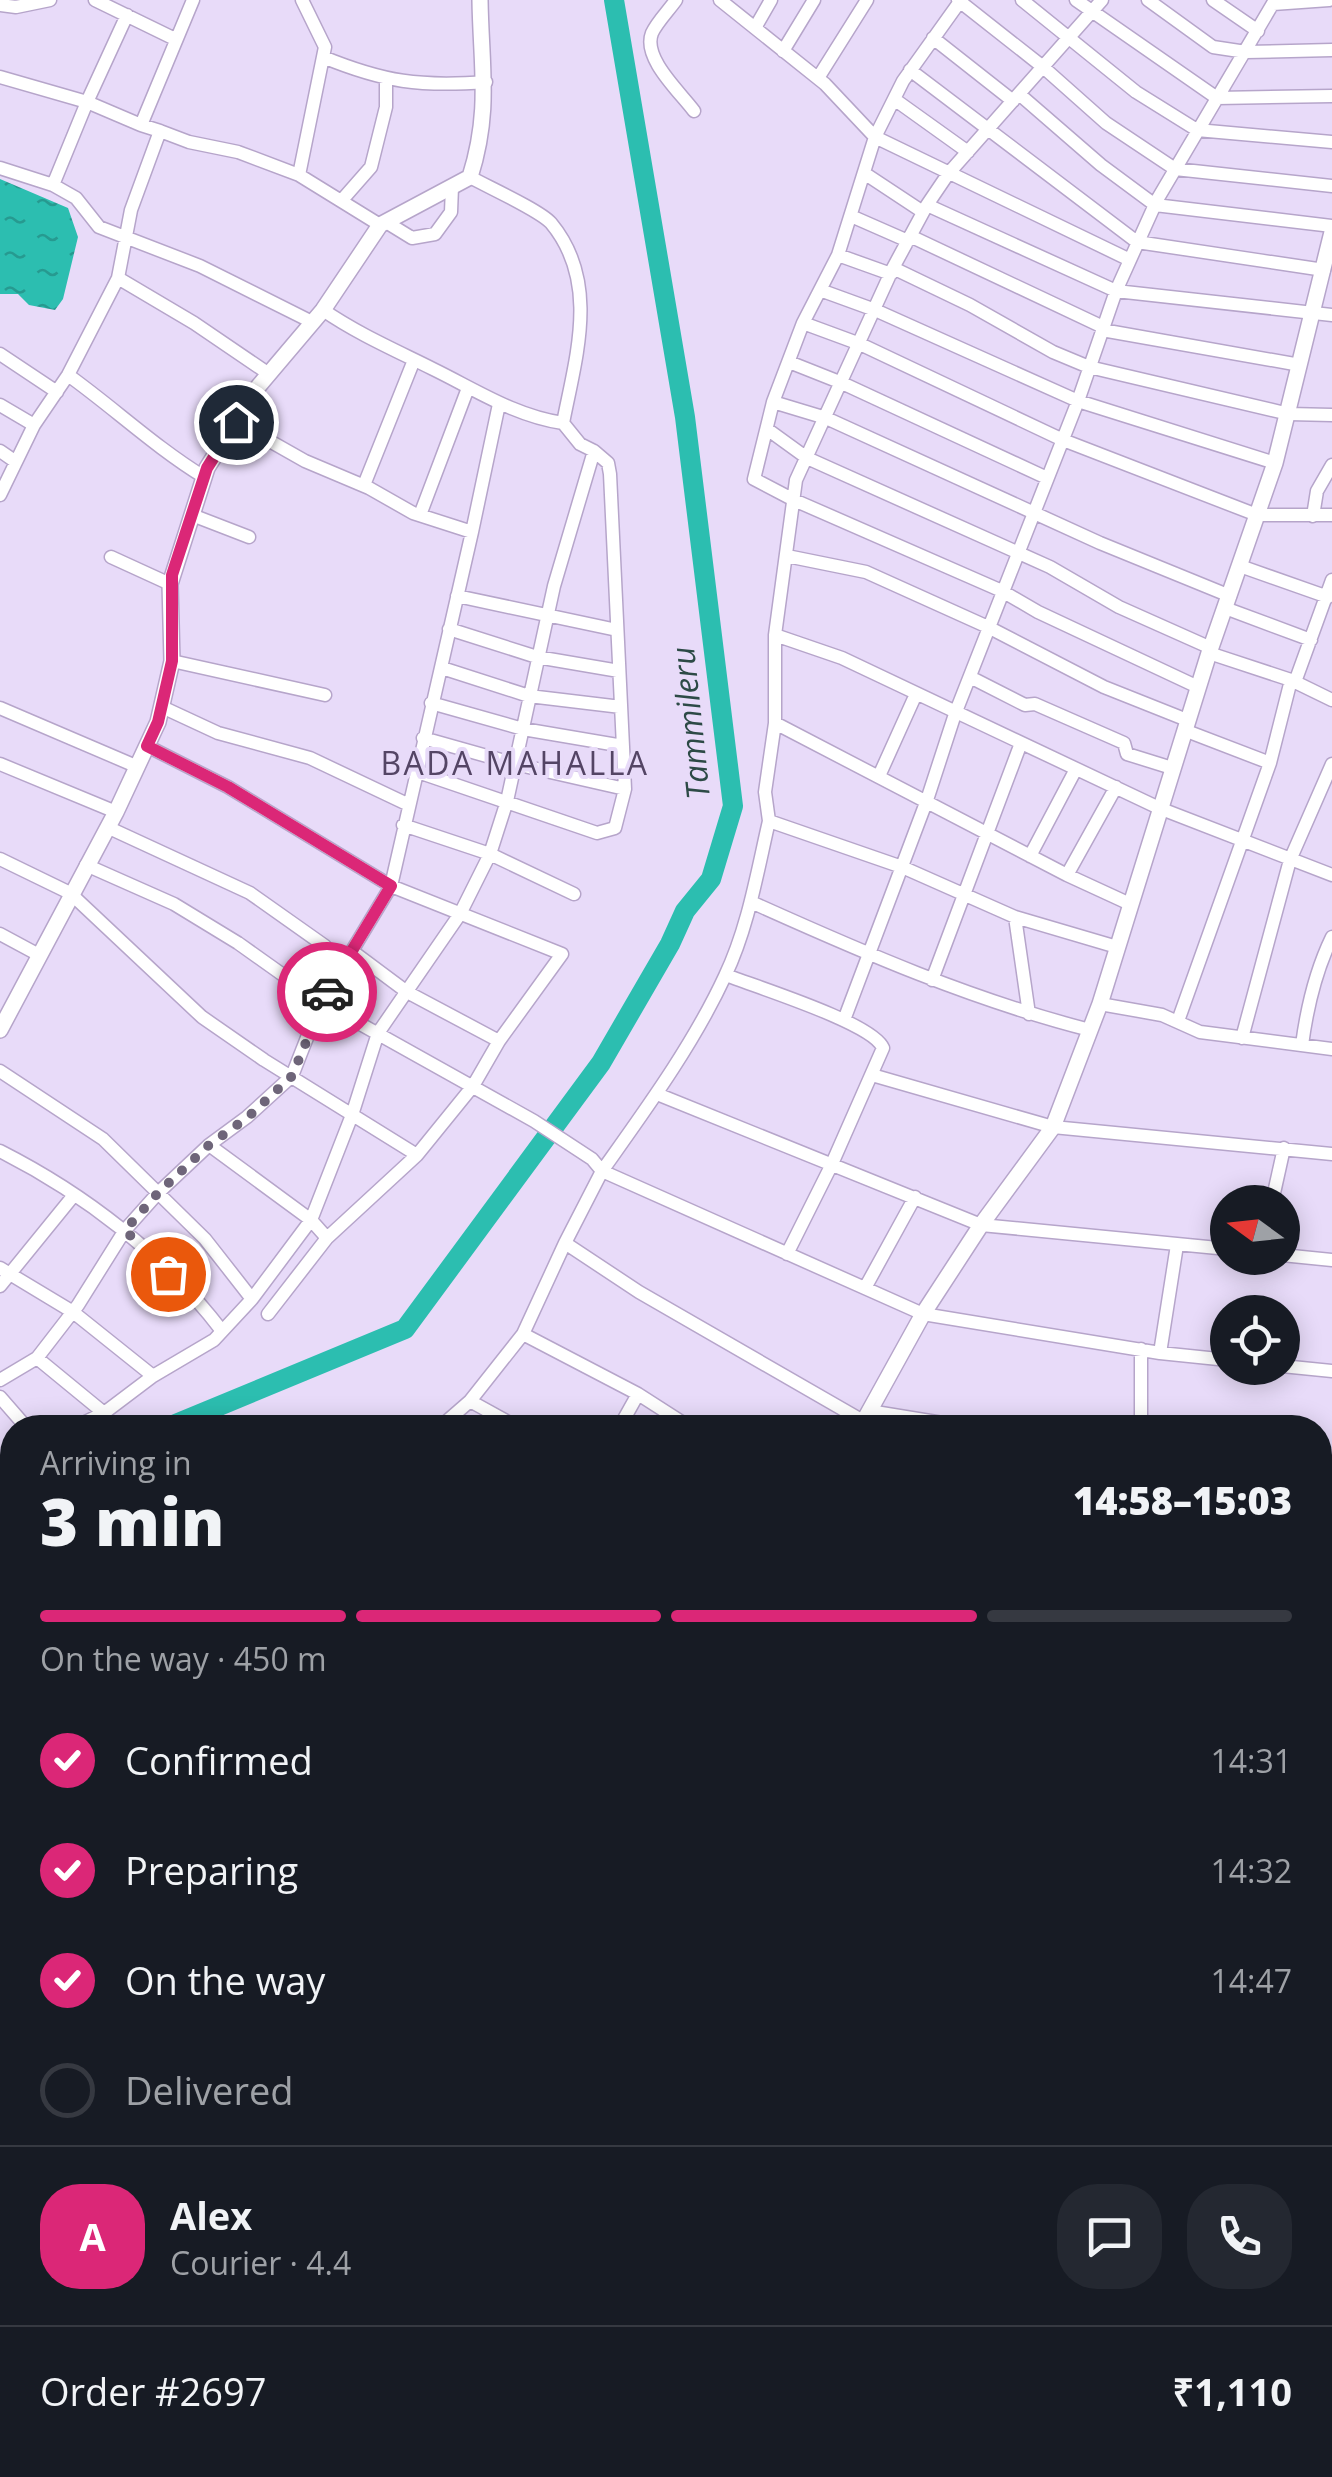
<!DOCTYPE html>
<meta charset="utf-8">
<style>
:root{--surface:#171b24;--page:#242831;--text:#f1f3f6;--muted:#9ea1a6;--line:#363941;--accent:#db2777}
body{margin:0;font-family:"Open Sans",sans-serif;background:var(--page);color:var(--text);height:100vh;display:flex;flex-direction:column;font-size:38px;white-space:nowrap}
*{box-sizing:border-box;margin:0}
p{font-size:32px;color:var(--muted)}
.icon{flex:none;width:55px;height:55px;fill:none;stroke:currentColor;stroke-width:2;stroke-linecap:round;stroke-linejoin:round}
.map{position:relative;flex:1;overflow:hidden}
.side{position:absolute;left:0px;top:1415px;width:1332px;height:1062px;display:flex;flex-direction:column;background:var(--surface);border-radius:40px 40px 0 0;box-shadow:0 5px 25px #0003}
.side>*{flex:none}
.needle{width:65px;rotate:285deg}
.buttons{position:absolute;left:1210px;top:1185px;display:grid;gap:20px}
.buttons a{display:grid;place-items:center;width:90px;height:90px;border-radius:50%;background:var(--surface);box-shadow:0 5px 25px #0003;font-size:50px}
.pin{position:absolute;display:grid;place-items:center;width:85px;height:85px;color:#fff;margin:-42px;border:5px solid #fff;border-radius:50%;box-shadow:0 2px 10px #0007}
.courier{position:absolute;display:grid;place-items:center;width:100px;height:100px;margin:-50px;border:8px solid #db2777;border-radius:50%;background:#fff;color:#222;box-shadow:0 2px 12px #0007}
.summary em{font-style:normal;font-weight:800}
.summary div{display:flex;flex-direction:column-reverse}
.summary{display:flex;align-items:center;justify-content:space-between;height:170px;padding:0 40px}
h1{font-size:65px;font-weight:800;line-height:75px}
.bar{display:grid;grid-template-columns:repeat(4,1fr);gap:15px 10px;align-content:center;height:120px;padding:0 40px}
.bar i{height:12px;border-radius:8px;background:var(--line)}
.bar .selected{background:var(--accent)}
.bar p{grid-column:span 4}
.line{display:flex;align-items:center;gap:25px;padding:0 40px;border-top:2px solid var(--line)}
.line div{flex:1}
.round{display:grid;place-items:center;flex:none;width:105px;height:105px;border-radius:40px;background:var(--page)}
ol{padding:0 40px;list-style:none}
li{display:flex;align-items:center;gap:30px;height:110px}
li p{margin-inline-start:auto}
li .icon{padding:10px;border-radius:50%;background:var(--accent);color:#fff;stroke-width:4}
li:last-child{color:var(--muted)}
li i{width:55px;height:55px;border:5px solid var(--line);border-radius:50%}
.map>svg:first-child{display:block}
.water{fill:url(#water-ripples)}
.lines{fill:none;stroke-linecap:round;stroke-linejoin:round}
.river{stroke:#2cbeb0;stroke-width:20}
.minor-casing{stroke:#b6a5ca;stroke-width:15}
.major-casing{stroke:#b6a5ca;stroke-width:18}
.minor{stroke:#fff;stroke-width:12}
.major{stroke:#fff;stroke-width:15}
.done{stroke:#6e6579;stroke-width:10;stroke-dasharray:0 18}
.route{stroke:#db2777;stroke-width:12}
.labels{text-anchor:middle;stroke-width:8;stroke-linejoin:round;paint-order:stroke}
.water-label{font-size:32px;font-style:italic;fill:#2d4a46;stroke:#e8dbf9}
.neighbourhood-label{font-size:32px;letter-spacing:2.5px;fill:#544565;stroke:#e8dbf9}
</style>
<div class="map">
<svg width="1332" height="2477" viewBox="0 0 1332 2477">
<defs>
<pattern id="water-ripples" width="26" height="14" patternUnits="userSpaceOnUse" patternTransform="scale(2.5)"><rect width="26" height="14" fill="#2cbeb0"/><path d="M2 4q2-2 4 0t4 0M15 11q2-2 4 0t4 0" fill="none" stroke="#269a90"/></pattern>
</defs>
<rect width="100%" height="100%" fill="#e8dbf9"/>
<path class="water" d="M0 179 68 208 78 237 63 299 55 310 29 305 18 294H0Z"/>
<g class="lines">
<path class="river" d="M166 1428 405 1329 601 1063 670 944 685 911 711 879 733 806 685 417 614 0
M0 1550 12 1540"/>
<g class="minor-casing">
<path id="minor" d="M95 0 175 39
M302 0 325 47 299 175 380 225
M676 0C669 10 657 22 652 33 642 58 680 92 694 111
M720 0 825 84 875 137 1130 260
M958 0 1043 67 1106 123 1175 169 1332 186
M961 0 903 81 875 137 838 255 803 323 773 402 754 479 794 500 1002 591 1038 612 1198 687
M1022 0 1136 92 1197 130 1332 142
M1076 0 1217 98 1332 96
M1102 0 948 174 927 205 893 268 796 480 775 635V723L765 792 769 821 902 867 1015 917 1117 947
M1148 0 1213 47 1246 52 1332 50
M1213 0 1258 31
M1273 4 1329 0
M0 5 16 7 50 0
M127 15 87 102 141 125
M755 28 771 0
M933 38 1013 101
M783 51 814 0
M323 57C384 82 420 87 486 82
M910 70 1137 242 1324 270
M0 77 87 102 53 185 76 198 99 227 200 266 312 322
M818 78 867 0
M1019 94 1101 165 1155 205 1332 226
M894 99 968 152
M160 131 189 142 238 152 299 175
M0 168 53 185
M864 173 923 212
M342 200 371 167 386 107V79
M927 205 1116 291 1332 315
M851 216 908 241
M386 222 412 238 435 234 451 212 452 187
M910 236 1103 327
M838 255 891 274
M893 268 970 305 1053 352 1089 367 1289 414 1332 415
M118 278 194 323 269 374
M820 290 875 310 1078 401 1275 463
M323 310C358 334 395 350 433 369 476 390 515 416 563 423
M803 323 860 344 1063 440 1257 515H1332
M1102 330 1300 365
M0 354 57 392
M789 362 842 383 1047 478
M68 375C114 408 155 447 204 477
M773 402 826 418 1100 543 1230 596
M0 405 34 425
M236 422 305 461 369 488 413 513 472 532 499 404
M767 429 807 458 1050 567 1119 607 1211 648
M0 451 16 462
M364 485 414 360
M0 495 34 425 68 375 118 278 131 210 160 131 141 125 193 0
M192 515 249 537
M420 515 468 388
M1313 516 1317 491 1332 465
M787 556 866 572 988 627 1104 687 1187 720
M111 557 170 584
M1240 566 1328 597
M457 596 617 630
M1225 608 1311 640
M449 629 537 657 619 671
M775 635 842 658 1159 808 1332 875
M1209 653 1291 680 1332 700
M172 661 325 695
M442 668 529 696 621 707
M970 677 1025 705 1035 704 1124 743 1127 754 1172 768
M1295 682 1332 580
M431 703 523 729 623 746
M162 707 218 733 310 758 407 804
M0 708 138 767
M775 723 1067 875 1130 904
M1184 730 1270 763 1291 680
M423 738 515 764 625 789 610 474 608 463 594 451
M147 746 228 787 391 886 562 954 499 1041 473 1086 417 1155 327 1238 268 1314
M0 764 116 812
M415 771 597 833 615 828 625 789
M879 776 916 694
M769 821C757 873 748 928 725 976 693 1045 646 1109 602 1171L923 1314 1160 1353 1228 1360
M403 825 490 854 574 894
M107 827 250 893 325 946
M1030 856 1076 769
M0 859 70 893 202 1017 264 1060 417 1155
M86 865 174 904 238 943 321 1002 534 1121 592 1159 602 1171 565 1243 639 1292 863 1421
M1067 875 1116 787
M751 902C862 952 972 1000 1090 1030
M1015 917 1029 1014
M0 934 39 955
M352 951 407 992 499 1041
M726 975C756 987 873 1023 883 1048L831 1166 787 1254
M932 980 1021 743
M1100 1004 1162 1015 1200 1032 1332 1049
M844 1020 927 800 955 714 1078 401 1116 291 1157 200 1275 0
M1178 1021 1270 763
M1242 1038 1290 860 1332 764
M1302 1045C1307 1007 1315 972 1332 937
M0 1071 103 1139 205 1239 252 1299 311 1220 352 1115 378 1033 460 914 490 854 507 801 554 586 594 451 580 444 563 423C576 356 600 282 551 223 539 210 488 187 470 177
M872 1075 1053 1127 1332 1154
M657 1094 981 1225 1228 1249
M209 1145 311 1220 327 1238
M0 1151C85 1194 164 1255 222 1331
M1272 1202 1284 1148
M1282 1255 1332 1260
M0 1268 73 1312 153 1376
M0 1286 74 1195
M865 1288 915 1197
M523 1334 638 1394 691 1428
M1160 1353 1177 1245
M37 1358 104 1413
M1282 1366 1332 1371
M0 1380 37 1358 78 1305 125 1230 158 1193 209 1145 247 1117 292 1076 321 1002 391 886 472 532
M0 1397 27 1428
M470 1401 519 1428
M869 1411 973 1428
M73 1428 104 1413 153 1376 214 1340 252 1299
M439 1428 470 1401 523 1334 565 1243
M619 1428 638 1394
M1141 1428V1349
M0 1463 12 1456
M1320 1476H1332
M1320 1583 1332 1585
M1320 1686 1332 1687
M0 1729 12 1718
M0 1739 12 1750
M1320 1797 1332 1798
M0 1870 12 1880
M1320 1902 1332 1903
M0 1991 12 1980
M0 1999 12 2009
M1320 2009 1332 2010
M1320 2132 1332 2133
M0 2150 12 2124
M0 2196 12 2202
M1320 2235 1332 2236
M0 2299 12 2278
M0 2408 12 2418
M247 2465H263
M458 2465 465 2477
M585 2465 589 2477
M700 2465 705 2477
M24 2477 48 2465
M323 2477 327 2465
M864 2477 873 2473 877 2465
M1012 2477 1016 2465
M1084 2477 1085 2465"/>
</g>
<g class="major-casing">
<path id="major" d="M0 1030 116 812 158 722 172 661 170 584 207 468 257 388 323 310 380 225 470 177C491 111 481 67 480 0
M860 1428 923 1314 981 1225 1053 1127 1100 1004 1209 653 1275 463 1332 232
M0 2367 12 2354"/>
</g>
<use href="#minor" class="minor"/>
<use href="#major" class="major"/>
</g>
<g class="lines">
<path class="done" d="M168 1274 125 1230 158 1193 209 1145 248 1117 292 1076 327 992"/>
<path class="route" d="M236 422 207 468 172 575V661L158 722 147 746 228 787 391 886 327 992"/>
</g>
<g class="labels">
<g class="water-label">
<text transform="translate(691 723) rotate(-96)" y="11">Tammileru</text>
</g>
<g class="neighbourhood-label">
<text x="515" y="775">BADA MAHALLA</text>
</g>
</g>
</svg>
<div class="buttons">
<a><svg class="needle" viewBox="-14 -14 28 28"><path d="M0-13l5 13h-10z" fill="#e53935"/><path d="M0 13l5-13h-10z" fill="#9ea1a6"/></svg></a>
<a><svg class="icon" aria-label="locate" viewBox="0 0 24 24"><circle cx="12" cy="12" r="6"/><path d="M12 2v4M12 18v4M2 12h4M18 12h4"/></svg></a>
</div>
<div class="pin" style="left:168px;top:1274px;background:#ea580c"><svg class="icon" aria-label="bag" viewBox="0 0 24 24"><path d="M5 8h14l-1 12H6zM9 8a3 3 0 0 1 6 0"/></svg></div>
<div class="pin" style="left:236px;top:422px;background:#1f2937"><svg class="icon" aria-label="home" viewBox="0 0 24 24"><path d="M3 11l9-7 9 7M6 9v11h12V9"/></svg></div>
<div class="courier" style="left:327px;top:992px"><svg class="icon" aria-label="car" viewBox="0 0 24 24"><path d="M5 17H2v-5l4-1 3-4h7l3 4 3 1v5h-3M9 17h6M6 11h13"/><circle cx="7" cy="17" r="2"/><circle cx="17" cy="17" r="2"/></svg></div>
<section class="side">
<div class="summary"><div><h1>3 min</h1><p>Arriving in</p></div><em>14:58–15:03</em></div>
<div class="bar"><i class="selected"></i><i class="selected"></i><i class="selected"></i><i></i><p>On the way · 450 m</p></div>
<ol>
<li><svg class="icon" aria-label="check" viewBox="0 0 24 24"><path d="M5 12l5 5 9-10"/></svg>Confirmed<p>14:31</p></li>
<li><svg class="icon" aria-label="check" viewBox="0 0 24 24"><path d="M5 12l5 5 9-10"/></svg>Preparing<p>14:32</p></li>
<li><svg class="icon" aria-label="check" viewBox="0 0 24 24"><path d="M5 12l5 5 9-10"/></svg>On the way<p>14:47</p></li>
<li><i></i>Delivered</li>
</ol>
<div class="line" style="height:180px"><b class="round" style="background:var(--accent);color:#fff">A</b><div><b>Alex</b><p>Courier · 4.4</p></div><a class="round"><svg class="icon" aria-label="chat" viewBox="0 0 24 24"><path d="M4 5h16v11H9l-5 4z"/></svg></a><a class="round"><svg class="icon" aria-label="phone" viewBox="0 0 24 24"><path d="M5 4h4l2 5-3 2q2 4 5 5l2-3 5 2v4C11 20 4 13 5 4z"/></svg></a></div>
<div class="line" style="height:130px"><div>Order #2697</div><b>₹1,110</b></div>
</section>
</div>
